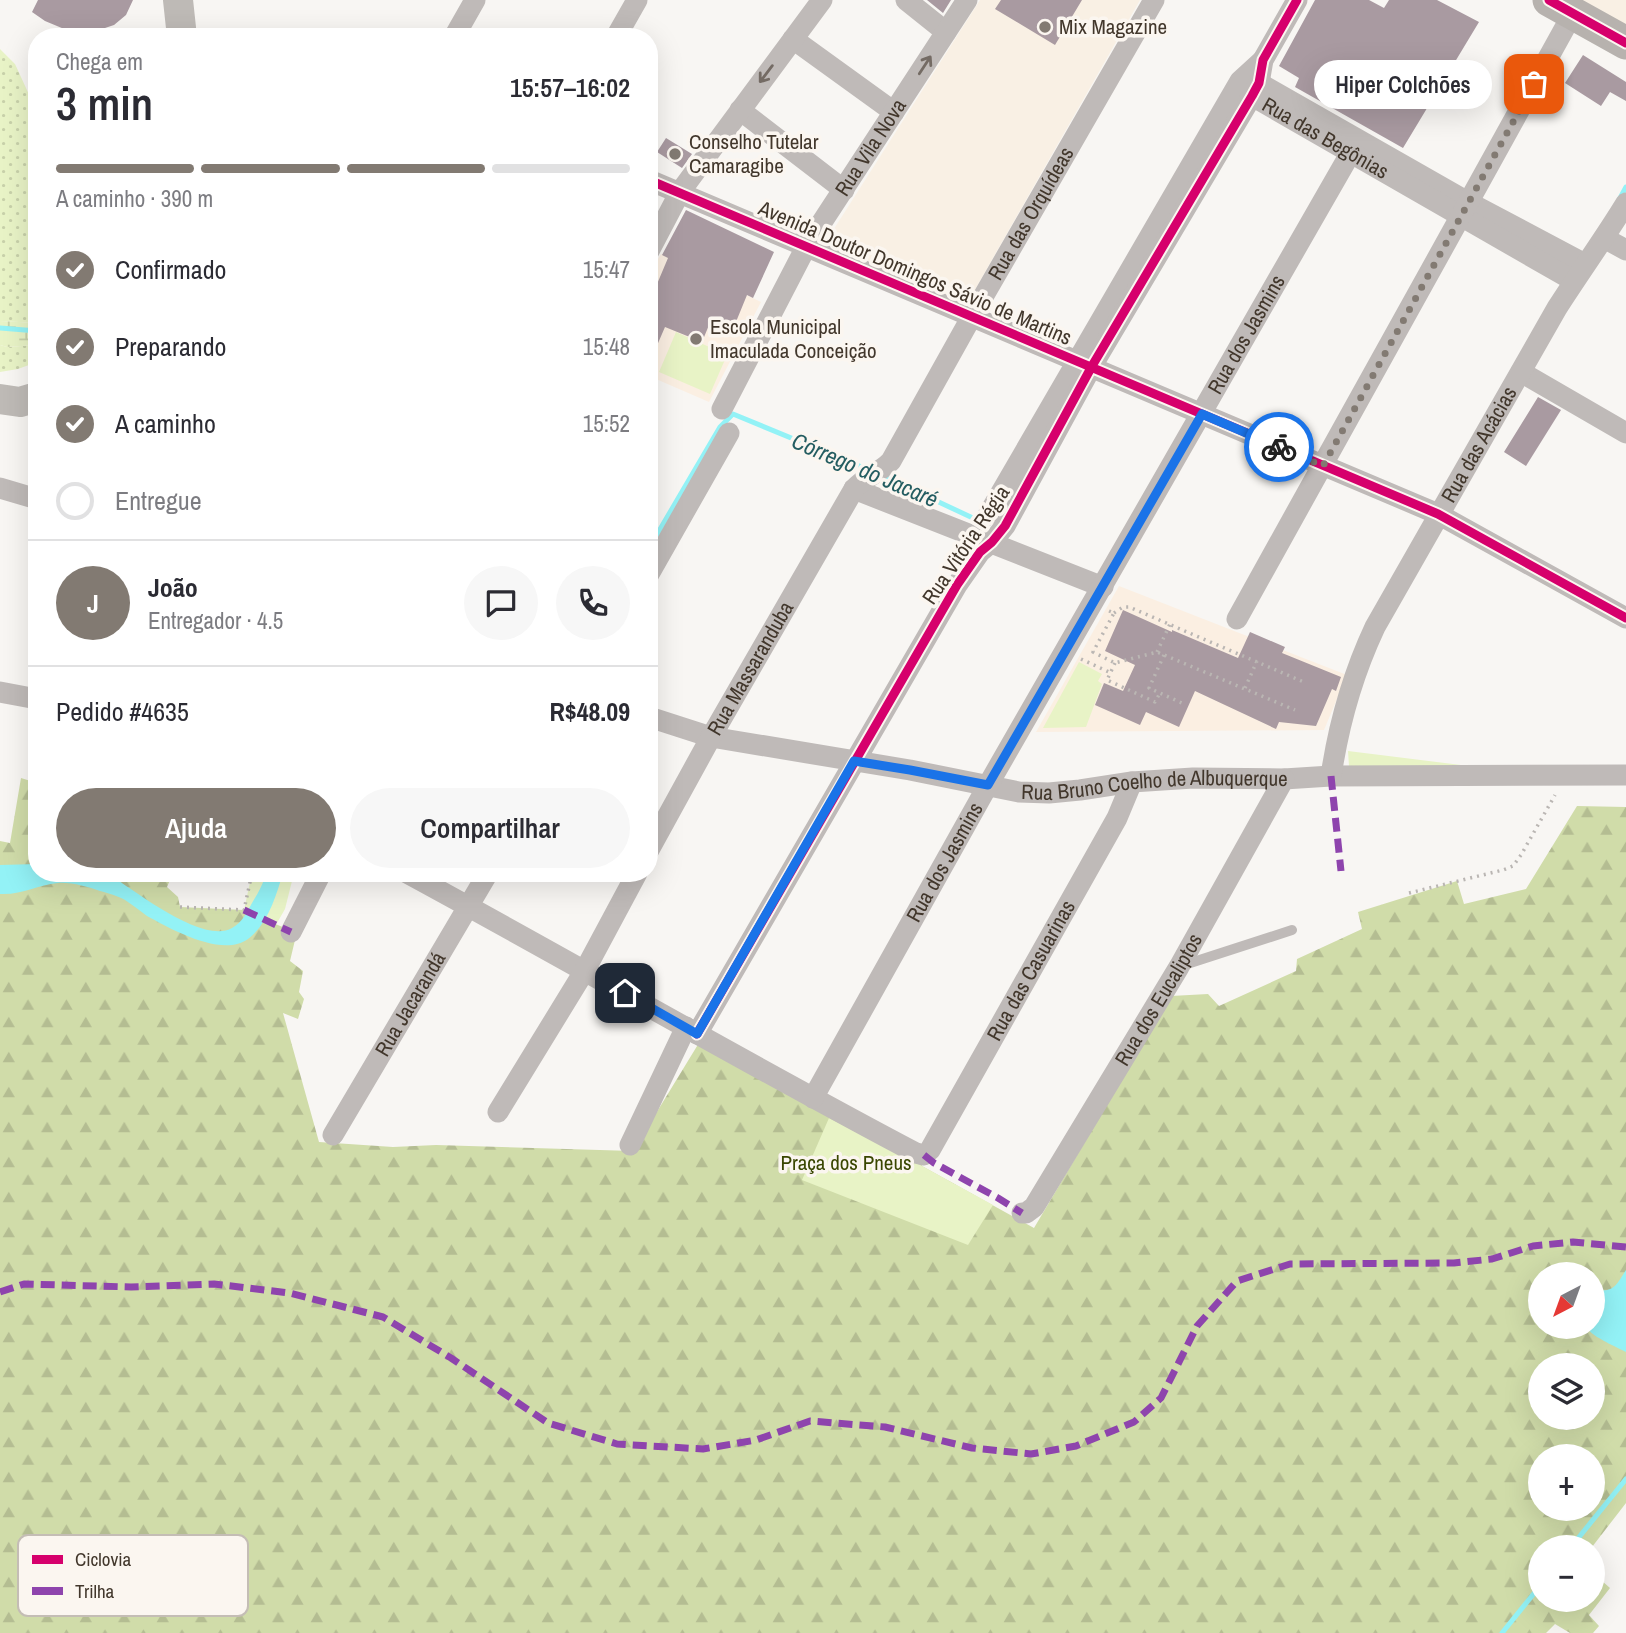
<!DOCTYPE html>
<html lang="pt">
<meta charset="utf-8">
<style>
:root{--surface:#fff;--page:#f7f7f7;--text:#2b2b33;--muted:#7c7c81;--line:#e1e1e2;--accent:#827a72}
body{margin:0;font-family:"Archivo Narrow",sans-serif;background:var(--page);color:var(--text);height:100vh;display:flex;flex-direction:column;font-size:26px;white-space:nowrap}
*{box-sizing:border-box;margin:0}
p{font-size:23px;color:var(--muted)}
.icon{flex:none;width:38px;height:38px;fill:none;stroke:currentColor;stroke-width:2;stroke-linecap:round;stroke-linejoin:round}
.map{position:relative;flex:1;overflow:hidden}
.panel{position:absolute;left:28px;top:28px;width:630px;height:854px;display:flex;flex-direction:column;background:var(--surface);border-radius:28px;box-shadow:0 7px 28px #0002}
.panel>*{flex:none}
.needle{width:46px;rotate:221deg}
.controls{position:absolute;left:1528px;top:1262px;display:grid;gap:14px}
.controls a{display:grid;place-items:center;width:77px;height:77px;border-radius:50%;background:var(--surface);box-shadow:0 7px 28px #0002;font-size:35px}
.pin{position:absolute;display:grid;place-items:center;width:60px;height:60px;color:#fff;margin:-30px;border-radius:14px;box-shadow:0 4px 10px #0006}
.courier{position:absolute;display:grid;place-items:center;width:70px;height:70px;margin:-35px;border:5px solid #1a73e8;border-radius:50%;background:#fff;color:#222;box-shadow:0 2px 9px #0007}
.bubble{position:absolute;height:49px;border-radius:24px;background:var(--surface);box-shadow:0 7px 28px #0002;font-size:23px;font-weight:600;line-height:49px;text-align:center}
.overview em{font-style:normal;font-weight:600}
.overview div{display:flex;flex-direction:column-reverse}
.overview{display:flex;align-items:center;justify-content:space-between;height:119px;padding:0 28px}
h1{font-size:46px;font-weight:600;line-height:52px}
.bar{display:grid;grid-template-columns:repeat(4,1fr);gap:10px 7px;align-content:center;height:84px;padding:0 28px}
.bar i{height:9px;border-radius:5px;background:var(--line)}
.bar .active{background:var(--accent)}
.bar p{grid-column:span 4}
.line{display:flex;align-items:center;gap:18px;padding:0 28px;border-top:2px solid var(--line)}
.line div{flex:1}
.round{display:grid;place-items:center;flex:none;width:74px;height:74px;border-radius:37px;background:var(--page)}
ol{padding:0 28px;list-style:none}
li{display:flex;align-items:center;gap:21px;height:77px}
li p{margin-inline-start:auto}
li .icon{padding:7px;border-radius:50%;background:var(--accent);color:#fff;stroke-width:4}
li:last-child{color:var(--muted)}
li i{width:38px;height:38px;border:4px solid var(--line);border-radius:50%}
.cta{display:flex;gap:14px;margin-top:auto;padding:14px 28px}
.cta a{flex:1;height:80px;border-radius:42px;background:var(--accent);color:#fff;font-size:28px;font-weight:600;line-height:80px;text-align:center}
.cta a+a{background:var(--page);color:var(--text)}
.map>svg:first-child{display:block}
.commercial{fill:#f9f0e4}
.built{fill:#fbefe2}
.grass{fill:url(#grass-dots)}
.forest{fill:url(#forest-firs);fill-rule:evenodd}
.wetland{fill:url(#wetland-marsh)}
.park{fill:#e8f3c6}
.water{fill:#93f2f6}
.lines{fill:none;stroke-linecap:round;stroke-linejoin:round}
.stream{stroke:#93f2f6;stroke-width:5}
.building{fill:#a99aa1}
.path{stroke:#bab6b3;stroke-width:3.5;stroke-dasharray:2 5;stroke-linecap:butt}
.lane{stroke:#bfbab8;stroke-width:10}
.street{stroke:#bfbab8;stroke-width:21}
.secondary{stroke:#bebab6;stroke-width:30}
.primary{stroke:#b7b2ae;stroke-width:33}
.quiet{stroke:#8e44ad;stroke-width:7;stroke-dasharray:14 7;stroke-linecap:butt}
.cycleway-casing{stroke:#fbf6f0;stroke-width:13}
.cycleway{stroke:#d6006c;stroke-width:9}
.oneway{stroke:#746b64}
.done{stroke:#827a72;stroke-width:7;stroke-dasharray:0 12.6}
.route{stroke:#1a73e8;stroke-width:9}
.poi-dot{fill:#827a72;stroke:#fbf6f0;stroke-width:2.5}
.labels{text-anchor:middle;stroke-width:7;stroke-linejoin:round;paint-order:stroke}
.poi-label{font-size:21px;fill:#42372c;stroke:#fbf6f0;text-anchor:start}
.street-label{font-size:21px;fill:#42372c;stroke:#fbf6f0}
.park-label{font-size:21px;fill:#394600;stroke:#fbf6f0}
.water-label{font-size:23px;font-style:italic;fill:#245d61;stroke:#fbf6f0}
.key{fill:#fbf6f0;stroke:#c4bdb5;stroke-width:2}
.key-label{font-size:19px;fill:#42372c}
</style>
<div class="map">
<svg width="1626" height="1633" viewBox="0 0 1626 1633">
<defs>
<pattern id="grass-dots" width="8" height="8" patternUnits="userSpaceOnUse" patternTransform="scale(1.75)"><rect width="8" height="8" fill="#e8f3c6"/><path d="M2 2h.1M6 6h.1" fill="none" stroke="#c8d1aa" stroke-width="1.8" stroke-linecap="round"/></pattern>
<pattern id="forest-firs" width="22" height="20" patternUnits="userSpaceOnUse" patternTransform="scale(1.75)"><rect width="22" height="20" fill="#d0dca9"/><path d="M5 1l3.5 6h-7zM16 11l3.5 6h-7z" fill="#b4bd92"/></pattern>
<pattern id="wetland-marsh" width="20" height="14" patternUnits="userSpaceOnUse" patternTransform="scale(1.75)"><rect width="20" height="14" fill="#e8f3c6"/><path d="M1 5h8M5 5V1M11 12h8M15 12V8" fill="none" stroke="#c8d1aa"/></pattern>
</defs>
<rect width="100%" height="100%" fill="#f8f6f3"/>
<path class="commercial" d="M980 0H1140L965 307 823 246Z
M1581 0H1626V26Z"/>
<path class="built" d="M661 254 761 302 709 402 649 376V274Z
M1119 586 1347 675 1324 730 1036 732Z"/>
<path class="grass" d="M0 49 15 64 37 112V323L0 321Z
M0 345 7 347 37 345V362L18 369 0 372Z"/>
<path class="forest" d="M21 778 37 783V873H173L167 887 178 897 180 907 244 910 287 929 295 940 290 961 303 971 299 992 304 999 298 1019 283 1013 319 1142 393 1147 436 1145 633 1151 705 1033 917 1147 922 1166 1034 1228 1171 996 1208 994 1219 1006 1296 971 1297 959 1362 929 1358 912 1457 881 1464 904 1526 889 1577 806 1626 807V1503L1592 1547H1540V1600H1592L1593 1573 1610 1588 1589 1615 1599 1626 1593 1633H1570L1555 1624 1546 1633H0V841L10 843ZM1540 1274H1592V1326H1540ZM1540 1365H1592V1418H1540ZM1540 1456H1592V1508H1540Z"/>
<path class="wetland" d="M0 321 37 323V345L7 347 0 345Z"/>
<path class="park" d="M676 332 727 355 710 394 659 372Z
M1079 662 1102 674 1098 681 1102 684 1086 727 1043 728Z
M1348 751 1469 766H1349Z
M252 873H294L285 909 277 923 244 910Z
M829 1118 922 1166 993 1205 968 1245 802 1180Z"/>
<path class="water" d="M37 864V873H103L111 876C136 891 203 945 232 928 242 923 247 912 252 903 258 893 263 885 266 873H283C276 896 268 924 248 939 222 958 171 929 147 916 140 911 133 905 125 900 118 896 108 893 100 891 88 887 71 882 58 883 37 885 23 895 0 894V865Z
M1626 1270V1352C1620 1349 1597 1338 1593 1334 1590 1332 1588 1328 1584 1327L1592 1326 1593 1289C1613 1294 1616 1286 1626 1270Z"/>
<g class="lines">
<path class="stream" d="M1619 200 1626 187
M0 328 37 331
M881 475 975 519 984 521
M649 548 720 427 733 414 869 470
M1571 1547 1626 1479
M1502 1633 1540 1586"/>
</g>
<path class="building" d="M38 0H133L126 15 114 25 93 32 69 31 45 21 32 12Z
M927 0H951L943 13Z
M1001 0H1082L1055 45 995 9Z
M1315 0H1369L1384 8 1389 0H1437L1479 22 1403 148 1295 87 1299 78 1279 66Z
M1583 55 1626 82V101L1610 92 1601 106 1565 83Z
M666 138 692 154 682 168 657 152Z
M686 210 774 252 753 298 747 295 731 334 709 325 702 342 665 327 649 364V303L668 258 662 255Z
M1538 397 1561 410 1526 466 1504 452Z
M1123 610 1172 632V630L1238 658 1250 632 1285 647 1282 653 1341 677 1336 691 1332 689 1316 726 1279 722 1276 729 1195 691 1179 727 1146 712 1140 725 1095 705 1104 683 1123 691 1135 665 1105 651Z"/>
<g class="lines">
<path class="path" d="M1109 611 1114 613 1093 652 1115 663 1157 652 1295 710
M1114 613 1123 607H1129L1306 683
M1157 652 1170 624
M1164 655 1149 688 1184 704
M1081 659 1111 673
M1115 663 1107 680 1155 702 1160 693
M1245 688 1257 661
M1409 893 1503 870 1513 866 1521 855 1555 795
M180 907 244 910 252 873"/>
<path class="lane" d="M1181 966 1292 930"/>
<g class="street">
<path d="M906 0 946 32"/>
<path d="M454 37 475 0"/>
<path d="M616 37 637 0"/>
<path d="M793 39 894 112"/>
<path d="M1246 82 1259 83 1468 202 1585 264"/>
<path id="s1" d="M1245 87 1252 96 1574 281"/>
<path d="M740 110 844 190"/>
<path d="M649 180 1438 514 1626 618"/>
<path d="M1604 238 1626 250"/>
<path d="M649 251 680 192 822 0"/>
<path d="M1521 372 1626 433"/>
<path id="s2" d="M722 409 807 245 967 0"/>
<path d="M0 488 37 499"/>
<path d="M854 489 1103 587"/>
<path d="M988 515 1240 81 1263 60"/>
<path d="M649 574 729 433"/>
<path d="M1237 619C1350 418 1461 215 1573 13"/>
<path d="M0 692 37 699"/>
<path id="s3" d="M649 717 711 737 910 770 1019 792 1049 793 1080 790 1132 782 1193 778 1284 779 1331 776 1626 775"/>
<path id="s4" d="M1331 776C1339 722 1352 676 1375 627L1557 308C1580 272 1604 239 1626 203"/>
<path id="s5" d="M649 850 711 737 854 489C864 477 880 473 891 461L972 316 1154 0"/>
<path id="s6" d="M407 873C577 965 745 1063 916 1153L924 1155 930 1150 1117 818 1132 782"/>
<path d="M291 932 321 873"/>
<path d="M697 1034 957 585 980 552 992 542 1005 526 1092 366 1252 96 1259 83 1263 60 1297 0"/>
<path id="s7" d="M813 1098 988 785 1350 154"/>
<path d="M498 1112 585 970 637 873"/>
<path id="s8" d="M333 1135 488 873"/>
<path d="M630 1145 686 1027"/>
<path id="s9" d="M1022 1213H1026L1034 1207 1179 967 1284 779"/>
</g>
<path class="secondary" d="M178 0 182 37
M0 399 20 402 37 397"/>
<path class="primary" d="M1549 0 1626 43"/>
<path class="quiet" d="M1331 776 1341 871
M244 910 291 932
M924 1155 934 1163 998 1198 1022 1213
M0 1292 24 1284 131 1287 214 1284 290 1293 383 1317 451 1358 548 1423 617 1444 703 1449 756 1440 810 1421 885 1427 972 1448 1031 1454 1076 1446 1134 1422 1161 1398 1197 1326 1237 1281 1290 1264 1454 1263 1492 1259 1533 1246 1573 1242 1626 1247"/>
<g class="cycleway-casing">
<path id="cycleway" d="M1549 0 1626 43
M649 180 1438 514 1626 618
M697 1034 957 585 980 552 992 542 1005 526 1092 366 1252 96 1259 83 1263 60 1297 0"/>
</g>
<use href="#cycleway" class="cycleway"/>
</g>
<defs><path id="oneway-shaft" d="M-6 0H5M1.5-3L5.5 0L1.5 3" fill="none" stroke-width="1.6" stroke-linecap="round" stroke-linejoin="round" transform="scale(1.75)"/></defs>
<g class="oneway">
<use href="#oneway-shaft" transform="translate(925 65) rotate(-57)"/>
<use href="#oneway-shaft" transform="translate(766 74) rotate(127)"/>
</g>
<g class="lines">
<path class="done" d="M1279 447 1323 466 1534 84"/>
<path class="route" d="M625 993 697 1034 854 761 910 770 988 785 1202 414 1279 447"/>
</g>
<g class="poi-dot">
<circle cx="1045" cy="27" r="7"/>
<circle cx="675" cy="154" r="7"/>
<circle cx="696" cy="339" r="7"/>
</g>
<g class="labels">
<g class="poi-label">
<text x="1059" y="34">Mix Magazine</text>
<text x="689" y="149">Conselho Tutelar<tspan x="689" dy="24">Camaragibe</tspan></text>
<text x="710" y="334">Escola Municipal<tspan x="710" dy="24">Imaculada Conceição</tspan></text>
</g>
<g class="street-label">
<text dy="7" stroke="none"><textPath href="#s1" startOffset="96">Rua das Begônias</textPath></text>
<text dy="7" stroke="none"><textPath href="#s2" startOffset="301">Rua Vila Nova</textPath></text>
<text dy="7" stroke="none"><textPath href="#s5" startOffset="746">Rua das Orquídeas</textPath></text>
<text transform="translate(915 273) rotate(23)" y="7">Avenida Doutor Domingos Sávio de Martins</text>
<text dy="7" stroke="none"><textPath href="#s7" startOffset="878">Rua dos Jasmins</textPath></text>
<text dy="7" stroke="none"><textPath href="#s4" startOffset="366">Rua das Acácias</textPath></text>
<text transform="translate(966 545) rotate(-56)" y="7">Rua Vitória Régia</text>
<text dy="7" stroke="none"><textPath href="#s5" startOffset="208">Rua Massaranduba</textPath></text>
<text dy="7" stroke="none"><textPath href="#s3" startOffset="514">Rua Bruno Coelho de Albuquerque</textPath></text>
<text dy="7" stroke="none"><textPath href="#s7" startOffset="270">Rua dos Jasmins</textPath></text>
<text dy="7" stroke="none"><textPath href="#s6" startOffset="803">Rua das Casuarinas</textPath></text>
<text dy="7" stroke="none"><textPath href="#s9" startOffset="256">Rua dos Eucaliptos</textPath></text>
<text dy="7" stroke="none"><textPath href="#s8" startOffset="152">Rua Jacarandá</textPath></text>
</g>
<g class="park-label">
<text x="846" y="1170">Praça dos Pneus</text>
</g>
<g class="water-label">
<text transform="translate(865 470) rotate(23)" y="8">Córrego do Jacaré</text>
</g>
</g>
<rect x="18" y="1535" width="230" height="81" rx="10" class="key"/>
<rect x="32" y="1555" width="31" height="9" fill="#d6006c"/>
<rect x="32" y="1587" width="31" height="8" fill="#8e44ad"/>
<g class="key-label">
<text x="75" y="1566">Ciclovia</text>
<text x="75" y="1598">Trilha</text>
</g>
</svg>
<div class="controls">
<a><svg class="needle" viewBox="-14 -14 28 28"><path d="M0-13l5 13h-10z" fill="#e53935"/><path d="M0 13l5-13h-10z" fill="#7c7c81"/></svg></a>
<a><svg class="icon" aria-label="layers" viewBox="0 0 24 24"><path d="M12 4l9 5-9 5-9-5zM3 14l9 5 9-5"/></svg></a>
<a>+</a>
<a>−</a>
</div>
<div class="pin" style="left:1534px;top:84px;background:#ea580c"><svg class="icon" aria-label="bag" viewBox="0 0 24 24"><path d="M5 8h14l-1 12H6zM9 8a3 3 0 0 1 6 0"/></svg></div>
<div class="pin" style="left:625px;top:993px;background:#1f2937"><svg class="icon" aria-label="home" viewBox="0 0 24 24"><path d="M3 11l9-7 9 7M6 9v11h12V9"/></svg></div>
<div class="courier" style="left:1279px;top:447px"><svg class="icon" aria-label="bike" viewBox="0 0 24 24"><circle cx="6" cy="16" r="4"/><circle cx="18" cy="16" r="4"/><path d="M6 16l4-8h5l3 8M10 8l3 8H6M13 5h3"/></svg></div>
<div class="bubble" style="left:1314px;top:60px;width:178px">Hiper Colchões</div>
<section class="panel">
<div class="overview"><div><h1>3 min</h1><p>Chega em</p></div><em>15:57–16:02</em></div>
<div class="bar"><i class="active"></i><i class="active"></i><i class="active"></i><i></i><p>A caminho · 390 m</p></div>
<ol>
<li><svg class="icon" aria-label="check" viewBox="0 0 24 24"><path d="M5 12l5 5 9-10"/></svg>Confirmado<p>15:47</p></li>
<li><svg class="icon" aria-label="check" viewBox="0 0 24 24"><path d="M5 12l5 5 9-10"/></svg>Preparando<p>15:48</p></li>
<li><svg class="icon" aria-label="check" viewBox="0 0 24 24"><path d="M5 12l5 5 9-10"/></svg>A caminho<p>15:52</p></li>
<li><i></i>Entregue</li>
</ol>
<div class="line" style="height:126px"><b class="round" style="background:var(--accent);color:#fff">J</b><div><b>João</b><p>Entregador · 4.5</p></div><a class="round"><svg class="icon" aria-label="chat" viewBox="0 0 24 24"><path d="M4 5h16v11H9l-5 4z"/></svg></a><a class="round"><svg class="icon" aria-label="phone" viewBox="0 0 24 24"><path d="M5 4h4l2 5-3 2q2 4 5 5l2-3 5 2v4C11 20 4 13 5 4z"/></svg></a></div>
<div class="line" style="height:91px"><div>Pedido #4635</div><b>R$48.09</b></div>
<div class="cta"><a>Ajuda</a><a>Compartilhar</a></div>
</section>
</div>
